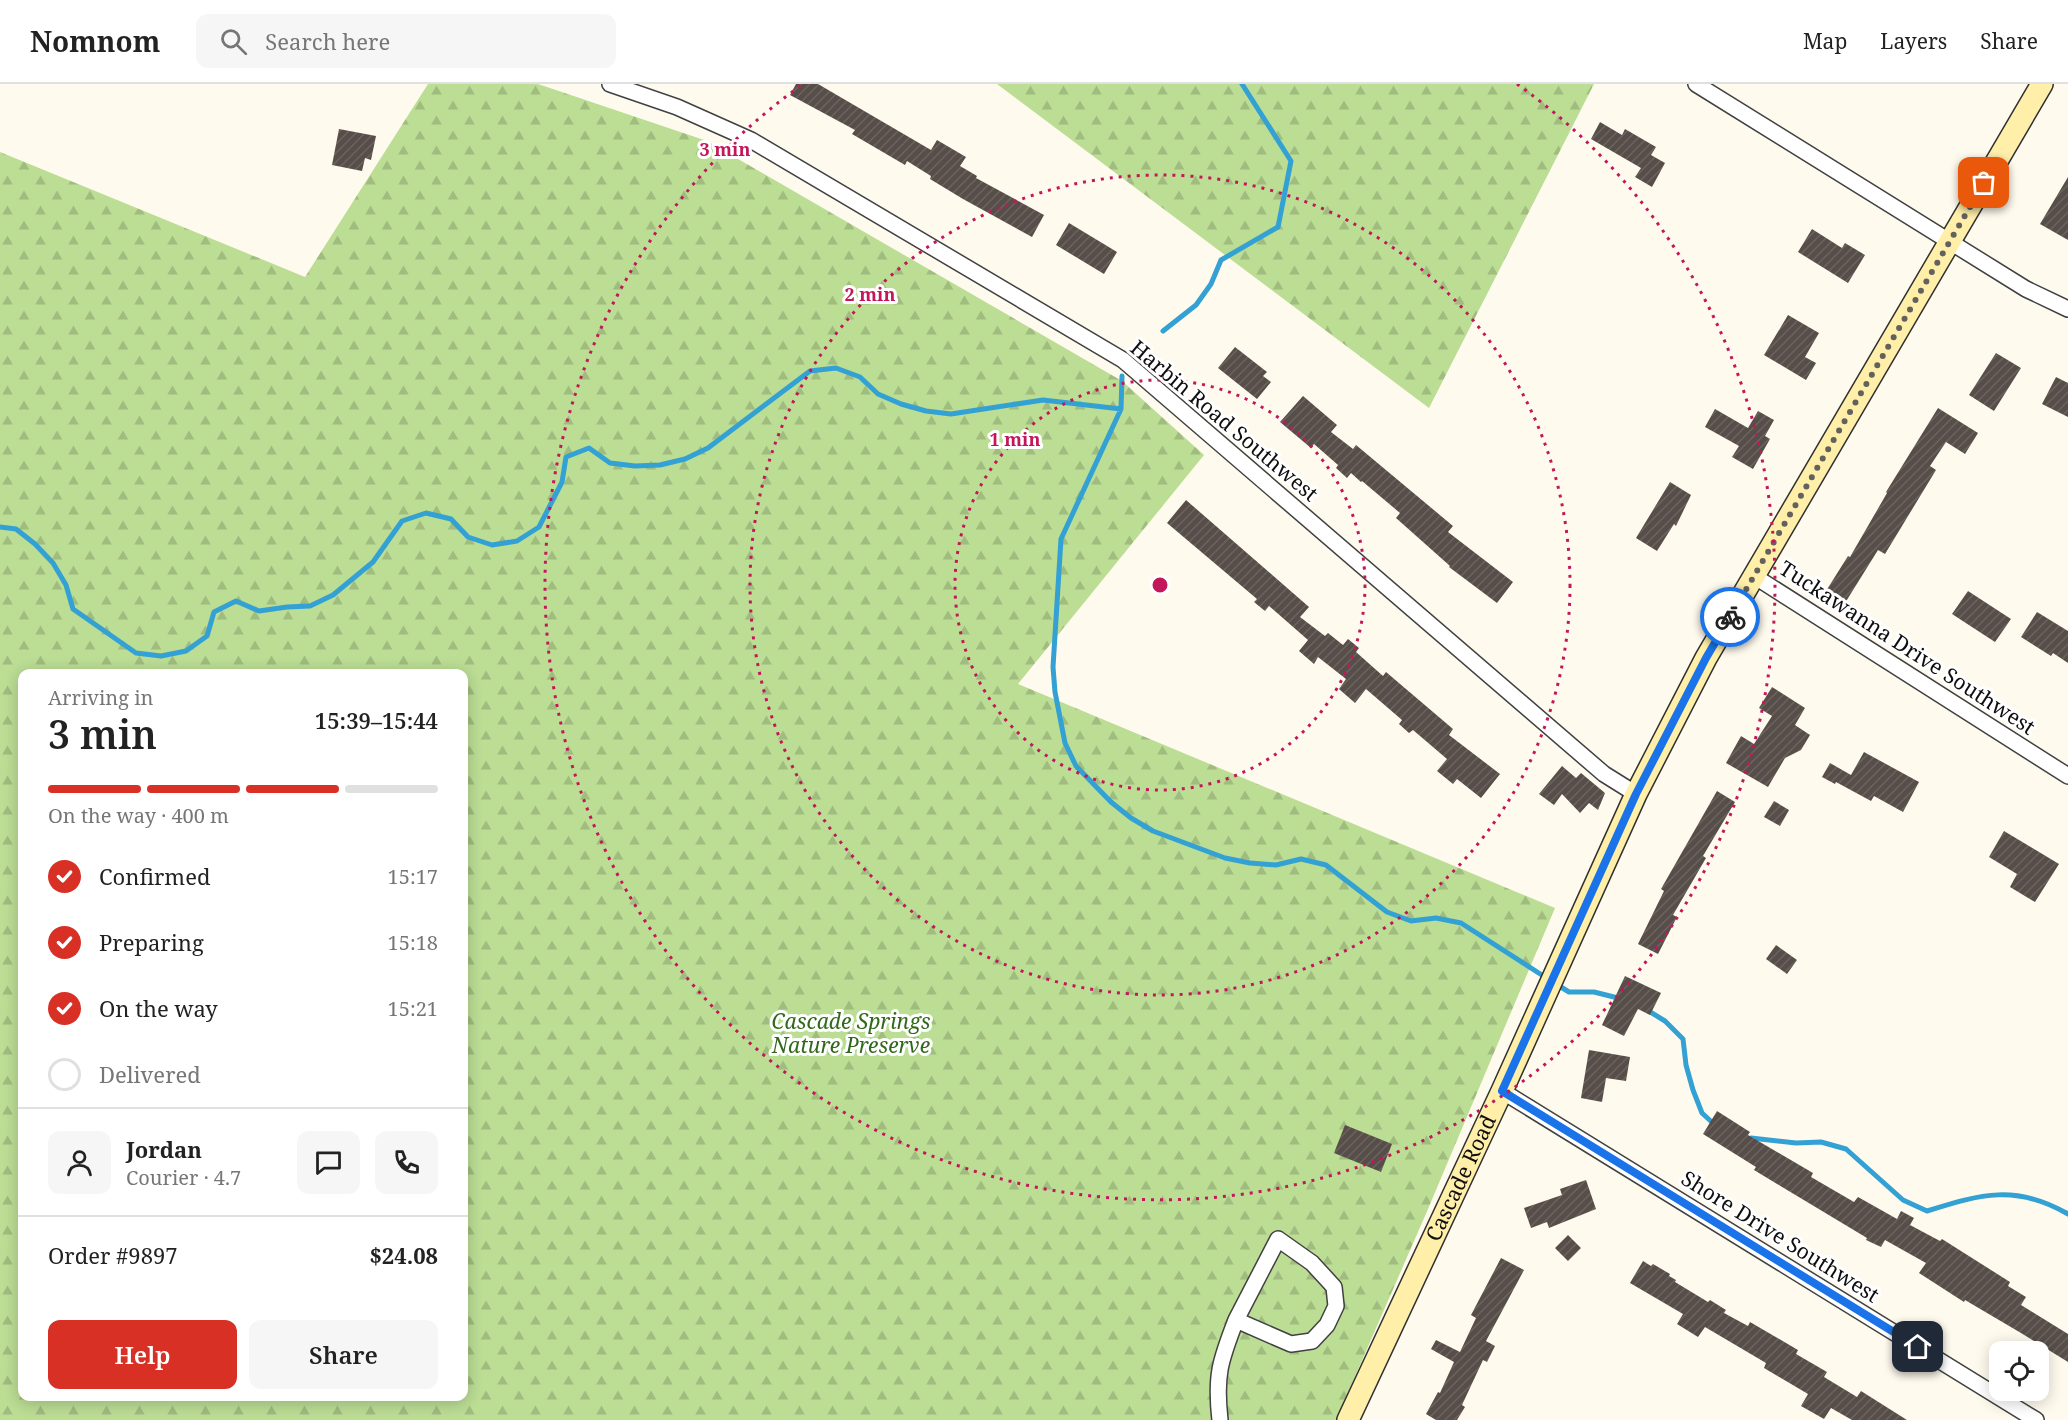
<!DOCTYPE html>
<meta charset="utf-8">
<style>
:root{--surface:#fff;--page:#f6f6f6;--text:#222;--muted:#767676;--line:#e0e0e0;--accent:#d93025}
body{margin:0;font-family:"Noto Serif",serif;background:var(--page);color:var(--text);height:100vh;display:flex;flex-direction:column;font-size:22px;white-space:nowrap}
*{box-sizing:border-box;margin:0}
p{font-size:20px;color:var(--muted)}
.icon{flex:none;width:33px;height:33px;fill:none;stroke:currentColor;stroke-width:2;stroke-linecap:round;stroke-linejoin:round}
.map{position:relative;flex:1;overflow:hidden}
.sheet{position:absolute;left:18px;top:585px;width:450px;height:732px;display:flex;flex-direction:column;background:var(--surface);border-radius:12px;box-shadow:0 3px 15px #0003}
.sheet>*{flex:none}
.fabs{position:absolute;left:1989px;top:1257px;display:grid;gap:12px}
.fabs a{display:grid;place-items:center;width:60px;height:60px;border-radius:12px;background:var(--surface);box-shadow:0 3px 15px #0003;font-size:30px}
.pin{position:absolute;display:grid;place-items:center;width:51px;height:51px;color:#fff;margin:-26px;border-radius:12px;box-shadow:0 3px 9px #0006}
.courier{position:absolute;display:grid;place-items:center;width:60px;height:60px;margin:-30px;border:4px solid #1a73e8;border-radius:50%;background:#fff;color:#222;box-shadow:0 2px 8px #0007}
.overview em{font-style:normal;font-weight:600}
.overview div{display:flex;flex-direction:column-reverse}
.overview{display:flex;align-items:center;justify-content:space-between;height:102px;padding:0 30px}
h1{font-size:39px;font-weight:600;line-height:45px}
.bar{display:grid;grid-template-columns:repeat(4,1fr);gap:9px 6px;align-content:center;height:72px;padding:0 30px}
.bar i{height:8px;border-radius:4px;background:var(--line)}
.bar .active{background:var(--accent)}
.bar p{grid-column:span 4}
.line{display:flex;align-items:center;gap:15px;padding:0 30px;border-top:2px solid var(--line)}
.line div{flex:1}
.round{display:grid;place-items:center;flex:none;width:63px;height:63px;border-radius:12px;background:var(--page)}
ol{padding:0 30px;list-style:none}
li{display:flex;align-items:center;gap:18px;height:66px}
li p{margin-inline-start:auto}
li .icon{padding:6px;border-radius:50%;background:var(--accent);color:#fff;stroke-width:4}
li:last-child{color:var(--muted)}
li i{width:33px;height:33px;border:3px solid var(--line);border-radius:50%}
.primary-button{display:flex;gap:12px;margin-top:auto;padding:12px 30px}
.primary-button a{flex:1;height:69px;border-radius:12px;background:var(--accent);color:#fff;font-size:24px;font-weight:600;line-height:69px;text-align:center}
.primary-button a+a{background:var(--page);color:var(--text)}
header{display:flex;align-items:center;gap:36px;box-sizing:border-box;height:84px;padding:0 30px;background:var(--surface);border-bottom:2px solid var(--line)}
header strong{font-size:28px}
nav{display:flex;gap:33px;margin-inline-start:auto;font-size:21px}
.search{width:420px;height:54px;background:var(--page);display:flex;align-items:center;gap:15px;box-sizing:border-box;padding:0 21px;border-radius:12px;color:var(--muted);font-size:22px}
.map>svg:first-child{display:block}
.forest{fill:url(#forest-firs);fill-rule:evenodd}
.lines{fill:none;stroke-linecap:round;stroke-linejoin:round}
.stream{stroke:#33a1d4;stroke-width:5}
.building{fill:url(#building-hatch)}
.street-casing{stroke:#414141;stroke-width:18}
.secondary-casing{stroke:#303030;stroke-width:24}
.street{stroke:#fff;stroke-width:15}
.secondary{stroke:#ffefa9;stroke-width:21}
.done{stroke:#62615c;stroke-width:6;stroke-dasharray:0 10.8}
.route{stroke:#1a73e8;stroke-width:8}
.ring{fill:none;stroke:#c2185b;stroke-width:3;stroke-dasharray:3 6}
.labels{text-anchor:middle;stroke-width:6;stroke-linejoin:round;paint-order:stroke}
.street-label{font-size:21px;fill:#0e0e0e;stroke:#fff}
.park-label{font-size:21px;font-style:italic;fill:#31691a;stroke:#fff}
.centre{fill:#c2185b;stroke:#fff;stroke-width:3}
.ring-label{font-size:18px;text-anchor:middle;font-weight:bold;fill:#c2185b;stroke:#fff;stroke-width:6;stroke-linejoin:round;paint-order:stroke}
</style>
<header>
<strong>Nomnom</strong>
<div class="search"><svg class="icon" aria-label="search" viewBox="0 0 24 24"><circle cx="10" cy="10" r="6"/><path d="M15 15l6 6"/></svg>Search here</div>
<nav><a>Map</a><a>Layers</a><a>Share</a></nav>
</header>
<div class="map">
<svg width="2068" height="1336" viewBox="0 0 2068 1336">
<defs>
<pattern id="forest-firs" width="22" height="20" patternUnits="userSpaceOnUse" patternTransform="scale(1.5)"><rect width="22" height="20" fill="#bbdd94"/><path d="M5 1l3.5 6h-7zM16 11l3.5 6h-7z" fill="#a0bc7e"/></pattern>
<pattern id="building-hatch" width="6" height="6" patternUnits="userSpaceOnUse" patternTransform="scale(1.5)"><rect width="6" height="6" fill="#574e49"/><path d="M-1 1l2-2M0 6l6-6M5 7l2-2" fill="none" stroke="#6a635f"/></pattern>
</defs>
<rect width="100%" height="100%" fill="#fffaee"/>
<path class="forest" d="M428 0H538L707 57 1122 297 1204 371 1018 600 1555 824 1428 1125 1336 1336H0V68L305 193ZM22 590H464V1312H22Z
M997 0H1594L1429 324Z"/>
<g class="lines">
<path class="stream" d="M1163 247 1196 221 1211 200 1221 176 1278 143 1291 77 1242 0
M1122 292 1121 325 1061 455 1053 583 1055 608 1065 659 1076 682 1111 718 1131 734 1153 747 1225 774 1250 779 1276 781 1301 775 1326 781 1387 828 1411 837 1436 834 1461 839 1548 895
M0 443 16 445 35 460 53 479 66 501 73 525 136 569 161 572 186 567 207 552 214 528 236 517 259 527 287 523 310 522 333 511 373 478 402 437 426 429 451 435 468 453 492 461 517 457 539 443 562 398 566 373 589 364 610 379 635 382 660 381 685 375 708 364 810 287 836 284 860 293 878 310 901 320 926 327 951 330 1043 316 1121 325
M1556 900 1569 908H1594L1622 915
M1647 926 1665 937 1683 955 1686 981 1693 1006 1702 1029 1715 1041
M1751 1054 1796 1059 1821 1058 1846 1065 1903 1116 1927 1127C1981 1110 2016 1100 2068 1130"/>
</g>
<path class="building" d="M796 0H818L931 66 937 56 966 73 960 82 977 92 976 94 1044 131 1032 153 963 115 930 95 931 92 907 77 905 81 852 50 855 46 790 11Z
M1600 38 1622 51 1625 45 1656 63 1651 71 1665 79 1652 103 1635 93 1641 84 1591 55Z
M339 45 376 52 371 76 365 74 362 87 332 81Z
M2068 93V156L2040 140Z
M1069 139 1117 168 1104 190 1056 161Z
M1812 145 1842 164 1845 159 1865 171 1848 199 1798 168Z
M1788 231 1819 249 1805 273 1816 279 1806 296 1764 271Z
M1235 263 1267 288 1263 292 1271 298 1257 315 1218 284Z
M1996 269 2021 284 1994 327 1969 311Z
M2056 293 2068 299V333L2042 320Z
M1303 312 1337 341 1331 348 1353 365 1356 361 1453 442 1448 448 1513 498 1497 519 1449 483 1450 482 1396 434 1400 429 1362 397 1361 398 1351 389 1347 394 1336 384 1338 381 1314 360 1311 364 1280 338Z
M1938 324 1978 349 1965 370 1946 358 1930 382 1936 386 1885 470 1878 466 1845 519 1826 507 1848 472 1850 473 1887 409 1886 408Z
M1715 325 1748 344 1758 327 1774 336 1765 352 1770 355 1753 385 1732 373 1739 362 1705 343Z
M1670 398 1691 411 1676 442 1674 440 1657 467 1636 454Z
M1186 416 1309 523 1300 533 1325 552 1328 549 1343 561 1348 555 1359 564 1356 568 1383 592 1386 588 1453 645 1449 651 1500 690 1481 714 1457 695 1453 700 1437 687 1447 675 1413 646 1409 649 1399 640 1402 636 1366 605 1355 619 1339 605 1346 595 1318 573 1314 580 1299 567 1308 556 1269 522 1265 527 1254 518 1257 515 1167 439Z
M1968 507 2011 535 1995 558 1952 530Z
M2037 528 2068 547V579L2053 569 2051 572 2021 553Z
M1772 603 1805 624 1795 641 1810 651 1801 666 1785 674 1768 703 1726 679 1741 652 1754 660 1772 632 1759 624Z
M1864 668 1919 698 1903 728 1874 712 1871 717 1836 698 1835 700 1822 693 1830 679 1851 691Z
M1562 682 1576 694 1581 689 1605 709 1598 726 1589 719 1580 729 1562 710 1554 721 1539 710Z
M1717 707 1735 718 1703 772 1706 774 1673 831 1677 833 1658 870 1638 860 1664 807 1661 805Z
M1774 717 1789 726 1780 742 1764 733Z
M2004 747 2059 780 2035 818 2010 803 2017 790 1989 773Z
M1776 861 1797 876 1787 890 1766 875Z
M1625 892 1661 909 1650 931 1638 925 1624 952 1602 941Z
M1589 966 1630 973 1626 997 1606 994 1602 1018 1581 1014Z
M1717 1027 1750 1048 1748 1051 1813 1089 1811 1093 1854 1118 1858 1113 1897 1135 1901 1127 1914 1134 1910 1141 1940 1157 1942 1155 2010 1198 2008 1202 2026 1213 2021 1221 2068 1250V1278L2021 1249 1965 1216 1964 1218 1919 1189 1926 1179 1885 1156 1881 1163 1866 1156 1867 1154 1754 1086 1756 1083 1703 1050Z
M1345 1041 1392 1060 1381 1088 1334 1069Z
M1586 1096 1596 1125 1549 1144 1547 1138 1531 1144 1524 1124 1562 1111 1560 1105Z
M1568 1151 1581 1164 1568 1177 1555 1164Z
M1501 1174 1524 1186 1486 1257 1495 1262 1487 1278 1483 1276 1462 1321 1465 1323 1457 1336H1436L1426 1330 1438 1308 1440 1309 1454 1278 1431 1265 1436 1256 1460 1268 1476 1234 1471 1231Z
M1643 1177 1651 1182 1653 1180 1670 1190 1669 1192 1676 1196 1675 1198 1708 1218 1710 1216 1726 1226 1724 1229 1748 1242 1750 1238 1798 1266 1796 1270 1827 1288 1824 1293 1857 1313 1861 1307 1907 1336H1852L1831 1324 1824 1335 1801 1322 1808 1310 1764 1284 1766 1279 1705 1243 1698 1253 1677 1240 1683 1230 1630 1199Z"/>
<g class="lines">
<g class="street-casing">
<path id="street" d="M610 0 677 23 751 56 1123 276 1604 690 1636 710
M1696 0 2026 205 2068 225
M1754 492 2068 692
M1502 1007 2036 1336
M1278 1155 1312 1179 1334 1203 1336 1222 1327 1241 1312 1257 1291 1260 1236 1236Z
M1220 1336C1215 1292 1220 1277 1236 1236"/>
</g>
<g class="secondary-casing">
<g id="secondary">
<path id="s1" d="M1348 1336 1502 1007 1636 710 1706 574 2042 0"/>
</g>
</g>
<use href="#street" class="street"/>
<use href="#secondary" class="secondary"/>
</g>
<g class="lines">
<path class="done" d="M1730 533 1984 99"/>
<path class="route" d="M1730 533 1706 574 1636 710 1502 1007 1918 1263"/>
</g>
<g class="ring">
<circle cx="1160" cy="501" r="205"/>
<circle cx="1160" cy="501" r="410"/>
<path d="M1517 0A615 615 0 1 1 803 0"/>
</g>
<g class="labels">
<g class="street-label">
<text transform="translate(1224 337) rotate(40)" y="7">Harbin Road Southwest</text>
<text transform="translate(1907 564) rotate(33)" y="7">Tuckawanna Drive Southwest</text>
<text dy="7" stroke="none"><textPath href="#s1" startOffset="267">Cascade Road</textPath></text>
<text transform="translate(1780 1153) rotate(32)" y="7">Shore Drive Southwest</text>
</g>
<g class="park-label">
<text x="851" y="945">Cascade Springs<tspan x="851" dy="24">Nature Preserve</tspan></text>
</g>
</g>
<circle cx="1160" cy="501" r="9" class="centre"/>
<g class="ring-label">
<text x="725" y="72">3 min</text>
<text x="870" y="217">2 min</text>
<text x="1015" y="362">1 min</text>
</g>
</svg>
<div class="fabs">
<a><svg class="icon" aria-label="locate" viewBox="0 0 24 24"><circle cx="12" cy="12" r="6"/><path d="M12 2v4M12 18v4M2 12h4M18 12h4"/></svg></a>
</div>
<div class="pin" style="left:1984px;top:99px;background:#ea580c"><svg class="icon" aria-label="bag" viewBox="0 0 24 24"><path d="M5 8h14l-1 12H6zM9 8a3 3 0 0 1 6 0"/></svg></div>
<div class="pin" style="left:1918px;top:1263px;background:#1f2937"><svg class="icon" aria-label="home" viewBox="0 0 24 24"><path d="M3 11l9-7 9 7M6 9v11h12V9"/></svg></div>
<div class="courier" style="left:1730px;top:533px"><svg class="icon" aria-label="bike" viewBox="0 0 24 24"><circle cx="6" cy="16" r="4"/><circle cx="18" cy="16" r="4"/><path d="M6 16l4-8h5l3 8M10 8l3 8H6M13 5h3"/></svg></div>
<section class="sheet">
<div class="overview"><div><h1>3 min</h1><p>Arriving in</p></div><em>15:39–15:44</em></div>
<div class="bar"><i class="active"></i><i class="active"></i><i class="active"></i><i></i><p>On the way · 400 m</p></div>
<ol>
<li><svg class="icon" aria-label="check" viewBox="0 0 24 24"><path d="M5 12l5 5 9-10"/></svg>Confirmed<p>15:17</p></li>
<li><svg class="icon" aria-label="check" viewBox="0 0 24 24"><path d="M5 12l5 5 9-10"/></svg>Preparing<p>15:18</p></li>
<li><svg class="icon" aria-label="check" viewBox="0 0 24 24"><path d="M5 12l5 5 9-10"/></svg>On the way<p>15:21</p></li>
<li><i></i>Delivered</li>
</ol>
<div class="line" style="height:108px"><a class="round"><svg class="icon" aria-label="person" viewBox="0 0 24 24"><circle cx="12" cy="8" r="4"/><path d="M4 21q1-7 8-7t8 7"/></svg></a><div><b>Jordan</b><p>Courier · 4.7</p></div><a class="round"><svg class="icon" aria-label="chat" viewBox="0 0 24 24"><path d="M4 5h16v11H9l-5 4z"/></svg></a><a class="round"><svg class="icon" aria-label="phone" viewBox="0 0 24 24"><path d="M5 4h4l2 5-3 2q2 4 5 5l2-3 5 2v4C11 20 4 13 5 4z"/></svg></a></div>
<div class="line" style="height:78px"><div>Order #9897</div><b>$24.08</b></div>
<div class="primary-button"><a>Help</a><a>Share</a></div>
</section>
</div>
